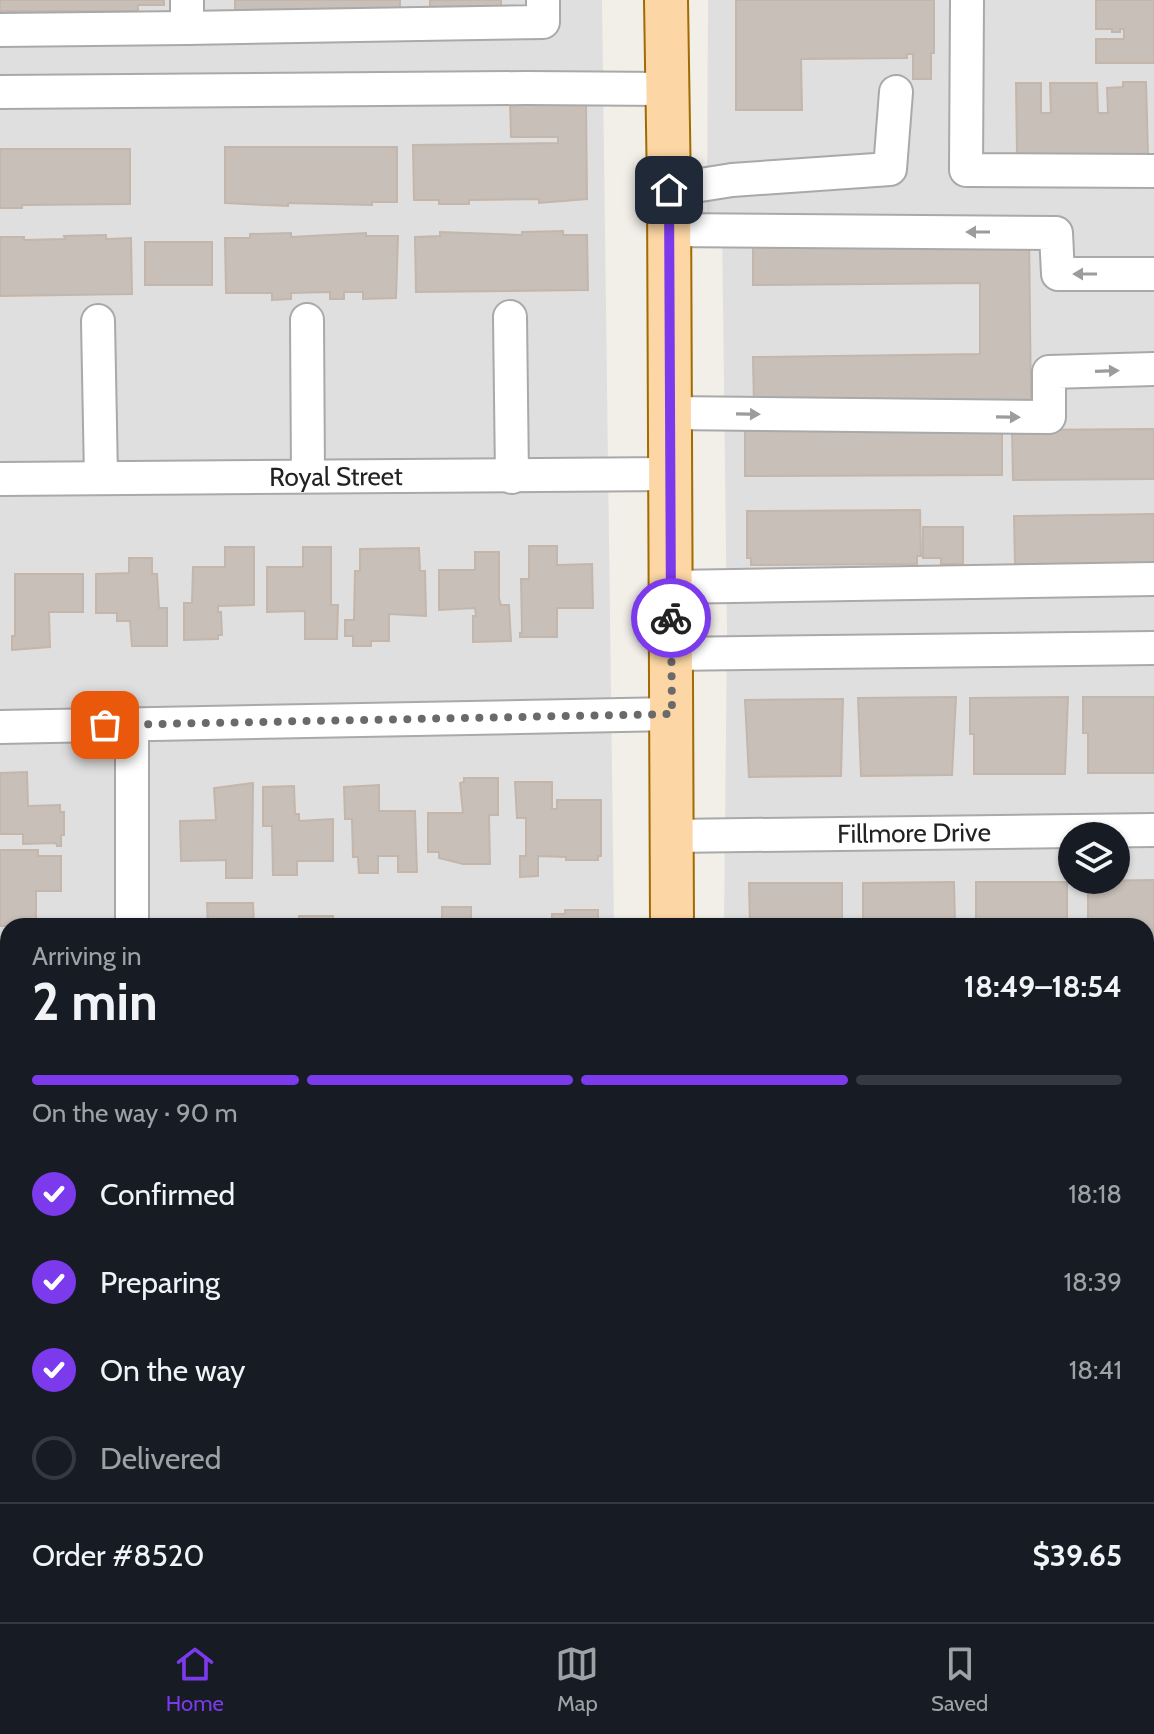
<!DOCTYPE html>
<meta charset="utf-8">
<style>
:root{--surface:#171b24;--page:#20242c;--text:#f1f3f6;--muted:#9ea1a6;--line:#363941;--accent:#7c3aed}
body{margin:0;font-family:Cabin,sans-serif;background:var(--page);color:var(--text);height:100vh;display:flex;flex-direction:column;font-size:30px;white-space:nowrap}
*{box-sizing:border-box;margin:0}
p{font-size:26px;color:var(--muted)}
.icon{flex:none;width:44px;height:44px;fill:none;stroke:currentColor;stroke-width:2;stroke-linecap:round;stroke-linejoin:round}
.map{position:relative;flex:1;overflow:hidden}
.drawer{position:absolute;left:0px;top:918px;width:1154px;height:704px;display:flex;flex-direction:column;background:var(--surface);border-radius:24px 24px 0 0;box-shadow:0 2px 6px #0004}
.drawer>*{flex:none}
.tools{position:absolute;left:1058px;top:822px;display:grid;gap:16px}
.tools a{display:grid;place-items:center;width:72px;height:72px;border-radius:50%;background:var(--surface);box-shadow:0 2px 6px #0004;font-size:40px}
.pin{position:absolute;display:grid;place-items:center;width:68px;height:68px;color:#fff;margin:-34px;border-radius:16px;box-shadow:0 4px 12px #0006}
.courier{position:absolute;display:grid;place-items:center;width:80px;height:80px;margin:-40px;border:6px solid #7c3aed;border-radius:50%;background:#fff;color:#222;box-shadow:0 2px 10px #0007}
.headline em{font-style:normal;font-weight:700}
.headline div{display:flex;flex-direction:column-reverse}
.headline{display:flex;align-items:center;justify-content:space-between;height:136px;padding:0 32px}
h1{font-size:52px;font-weight:700;line-height:60px}
.bar{display:grid;grid-template-columns:repeat(4,1fr);gap:12px 8px;align-content:center;height:96px;padding:0 32px}
.bar i{height:10px;border-radius:6px;background:var(--line)}
.bar .current{background:var(--accent)}
.bar p{grid-column:span 4}
.line{display:flex;align-items:center;gap:20px;padding:0 32px;border-top:2px solid var(--line)}
.line div{flex:1}
ol{padding:0 32px;list-style:none}
li{display:flex;align-items:center;gap:24px;height:88px}
li p{margin-inline-start:auto}
li .icon{padding:8px;border-radius:50%;background:var(--accent);color:#fff;stroke-width:4}
li:last-child{color:var(--muted)}
li i{width:44px;height:44px;border:4px solid var(--line);border-radius:50%}
.dock{display:flex;justify-content:space-around;align-items:center;height:112px;border-top:2px solid var(--line);background:var(--surface);font-size:22px;color:var(--muted)}
.dock a{display:grid;justify-items:center;gap:4px}
.dock .current{color:var(--accent)}
.map>svg:first-child{display:block}
.residential{fill:#e0dfdf;fill-rule:evenodd}
.building{fill:#c7bfb8;stroke:#c4b6ab;stroke-width:2}
.lines{fill:none;stroke-linecap:round;stroke-linejoin:round}
.minor-casing{stroke:#a9a9a9;stroke-width:36}
.major-casing{stroke:#a06b00;stroke-width:46}
.minor{stroke:#fff;stroke-width:32}
.major{stroke:#fcd6a4;stroke-width:42}
.oneway{fill:#9c9c9c}
.done{stroke:#6b6a68;stroke-width:8;stroke-dasharray:0 14.4}
.route{stroke:#7c3aed;stroke-width:10}
.labels{text-anchor:middle;stroke-width:6;stroke-linejoin:round;paint-order:stroke}
.street-label{font-size:26px;fill:#222;stroke:#fff}
</style>
<div class="map">
<svg width="1154" height="1622" viewBox="0 0 1154 1622">
<rect width="100%" height="100%" fill="#f2efe9"/>
<path class="residential" d="M0 0H602L614 926H8V1614H405V1622H0Z
M708 0H1154V1622H721V1614H1146V926H724L727 632 722 222 707 220ZM1072 836H1116V880H1072Z"/>
<path class="building" d="M0 0H164V5H138V11H0Z
M235 0H400V8L235 10Z
M430 0H501V7H430Z
M736 0H934V53H931V79H913V54H907V58L801 59 802 110H736Z
M1096 0H1154V63H1096V39H1124V29H1120V32H1112V29H1096Z
M1123 82H1146L1148 155 1117 158V154L1087 156V154H1063V156L1031 157V154H1017L1016 83H1041V113H1051L1050 83H1097L1098 113H1108L1107 88 1123 87Z
M586 101 587 199 539 203V199L469 200V204H439V200H414L413 145 558 143V137H511L510 102Z
M225 147H397V202H372V205L288 203V206L225 203Z
M0 149H130V204L22 205V208H0Z
M563 231V235H587L588 290 416 292 415 237 440 236V232L522 235V232Z
M291 233V237L366 233V236H398L396 298 363 299V292H344V299H330V292L291 293V299L272 300V293H226L225 238H250V234Z
M1029 233 1031 405 754 407 753 357 980 354V283L753 285V234Z
M106 235V239L131 238 132 294 0 296V237H24V240L65 239 64 236Z
M145 242H212V285H145Z
M1002 427V475L745 476V428Z
M1154 429V479L1013 480 1012 430Z
M920 510 921 556H917V564L751 565V558H747V511Z
M1154 514V563L1015 565 1014 516Z
M923 527H963V564H941V558H923Z
M529 546H557V565L592 564 593 608H557V637H520V633H522L521 579H529Z
M225 547H254V605L218 606V612H221L222 635H218V639L184 640V603H192L193 567H225Z
M303 547H331V605H338L337 639H305V611L267 612V567H303Z
M419 548 420 571H425L426 616 389 614V641H371V646H353V636H345V620H354L355 571H360V549Z
M475 552H499V598L501 605H509L511 641 473 642V616H476L475 608 439 610V570H475Z
M129 558H152V574H157L159 608H167V646H132L130 621H117V613H96V574L129 573Z
M15 574H83V612H49L50 647 12 650V636H15Z
M956 697 952 775 861 776 858 698Z
M1068 697 1065 774H974V734H970V698Z
M1083 697H1154V773H1088V733H1083Z
M843 699 841 776 749 777 745 700Z
M27 772 28 806 60 805V812H64V835H61V846H57L56 843 23 844V834H0V773Z
M464 778H498V815H489L490 864H463L439 858V852H428V813H463L460 783 464 782Z
M515 782H552V809H557V800H601V856H598V860H566V857L538 856V876L520 877V856H526V818H517Z
M253 783 252 878H226V860L181 861 180 821 216 820 214 788Z
M379 785V811H415L417 872H398V856H378V873H359L358 857H353L352 819H345L344 787Z
M294 786 295 814H299V821L333 819V861H297V875H273L272 826H263V787Z
M0 850H38V856H61V891H36V926H0Z
M1154 880V958H1146V926H1085V922H1088V881Z
M954 882 955 922H958V926H860V923H863V883Z
M976 882H1067V922H1071V926H972V923H976Z
M749 883H842V924L845 926H746L750 924Z
M207 903H253L254 926H208Z
M442 907H471V926H442Z
M565 910H598V926H552V914H565Z
M299 916H333V926H299Z
M0 941H8V1013H0Z
M8 1031V1099H0V1032Z
M1146 1092V1112H1154L1153 1150H1147V1170H1146Z
M0 1121H8V1183H0Z
M0 1209H8V1271H0Z
M0 1286H8V1355H0Z
M1154 1290V1373H1146V1291Z
M0 1370H8V1432H0Z
M1146 1472H1151V1553H1146Z
M0 1584 8 1588V1614H22L19 1622H0Z
M531 1614H586V1622H531Z"/>
<g class="lines">
<g class="minor-casing">
<g id="minor">
<path d="M187 0V28L543 22V0"/>
<path d="M967 0 966 170 1154 171"/>
<path d="M0 30 187 28"/>
<path d="M0 92 526 88 667 89"/>
<path d="M669 190 732 180 890 169 896 92"/>
<path d="M669 230 1056 233 1058 274H1154"/>
<path d="M510 317 512 477"/>
<path d="M307 320 308 476"/>
<path d="M98 321 101 477"/>
<path d="M670 413 1049 417V372L1154 369"/>
<path id="s1" d="M0 479 670 474"/>
<path d="M671 587 1154 579"/>
<path d="M671 654 1154 648"/>
<path d="M132 724V926"/>
<path d="M0 727 672 714"/>
<path id="s2" d="M672 836 1154 830"/>
<path d="M1146 1021H1154"/>
<path d="M1146 1233H1154"/>
<path d="M1146 1398H1154"/>
</g>
</g>
<g class="major-casing">
<path id="major" d="M666 0 669 190 672 926
M675 1614 676 1622"/>
</g>
<use href="#minor" class="minor"/>
<use href="#major" class="major"/>
</g>
<defs><path id="oneway-solid" d="M-6-.8H1V-3.2L6.5 0L1 3.2V.8H-6Z" transform="scale(2)"/></defs>
<g class="oneway">
<use href="#oneway-solid" transform="translate(978 232) rotate(-180)"/>
<use href="#oneway-solid" transform="translate(1085 274) rotate(180)"/>
<use href="#oneway-solid" transform="translate(1107 371) rotate(-2)"/>
<use href="#oneway-solid" transform="translate(748 414) rotate(1)"/>
<use href="#oneway-solid" transform="translate(1008 417) rotate(1)"/>
</g>
<g class="lines">
<path class="done" d="M105 725 672 714 671 618"/>
<path class="route" d="M669 190 671 618"/>
</g>
<g class="labels">
<g class="street-label">
<text dy="9" stroke="none"><textPath href="#s1" startOffset="336">Royal Street</textPath></text>
<text dy="9" stroke="none"><textPath href="#s2" startOffset="242">Fillmore Drive</textPath></text>
</g>
</g>
</svg>
<div class="tools">
<a><svg class="icon" aria-label="layers" viewBox="0 0 24 24"><path d="M12 4l9 5-9 5-9-5zM3 14l9 5 9-5"/></svg></a>
</div>
<div class="pin" style="left:105px;top:725px;background:#ea580c"><svg class="icon" aria-label="bag" viewBox="0 0 24 24"><path d="M5 8h14l-1 12H6zM9 8a3 3 0 0 1 6 0"/></svg></div>
<div class="pin" style="left:669px;top:190px;background:#1f2937"><svg class="icon" aria-label="home" viewBox="0 0 24 24"><path d="M3 11l9-7 9 7M6 9v11h12V9"/></svg></div>
<div class="courier" style="left:671px;top:618px"><svg class="icon" aria-label="bike" viewBox="0 0 24 24"><circle cx="6" cy="16" r="4"/><circle cx="18" cy="16" r="4"/><path d="M6 16l4-8h5l3 8M10 8l3 8H6M13 5h3"/></svg></div>
<section class="drawer">
<div class="headline"><div><h1>2 min</h1><p>Arriving in</p></div><em>18:49–18:54</em></div>
<div class="bar"><i class="current"></i><i class="current"></i><i class="current"></i><i></i><p>On the way · 90 m</p></div>
<ol>
<li><svg class="icon" aria-label="check" viewBox="0 0 24 24"><path d="M5 12l5 5 9-10"/></svg>Confirmed<p>18:18</p></li>
<li><svg class="icon" aria-label="check" viewBox="0 0 24 24"><path d="M5 12l5 5 9-10"/></svg>Preparing<p>18:39</p></li>
<li><svg class="icon" aria-label="check" viewBox="0 0 24 24"><path d="M5 12l5 5 9-10"/></svg>On the way<p>18:41</p></li>
<li><i></i>Delivered</li>
</ol>
<div class="line" style="height:104px"><div>Order #8520</div><b>$39.65</b></div>
</section>
</div>
<nav class="dock">
<a class="current"><svg class="icon" aria-label="home" viewBox="0 0 24 24"><path d="M3 11l9-7 9 7M6 9v11h12V9"/></svg>Home</a>
<a><svg class="icon" aria-label="map" viewBox="0 0 24 24"><path d="M3 6l6-2 6 2 6-2v14l-6 2-6-2-6 2zM9 4v14M15 6v14"/></svg>Map</a>
<a><svg class="icon" aria-label="saved" viewBox="0 0 24 24"><path d="M7 4h10v16l-5-4-5 4z"/></svg>Saved</a>
</nav>
